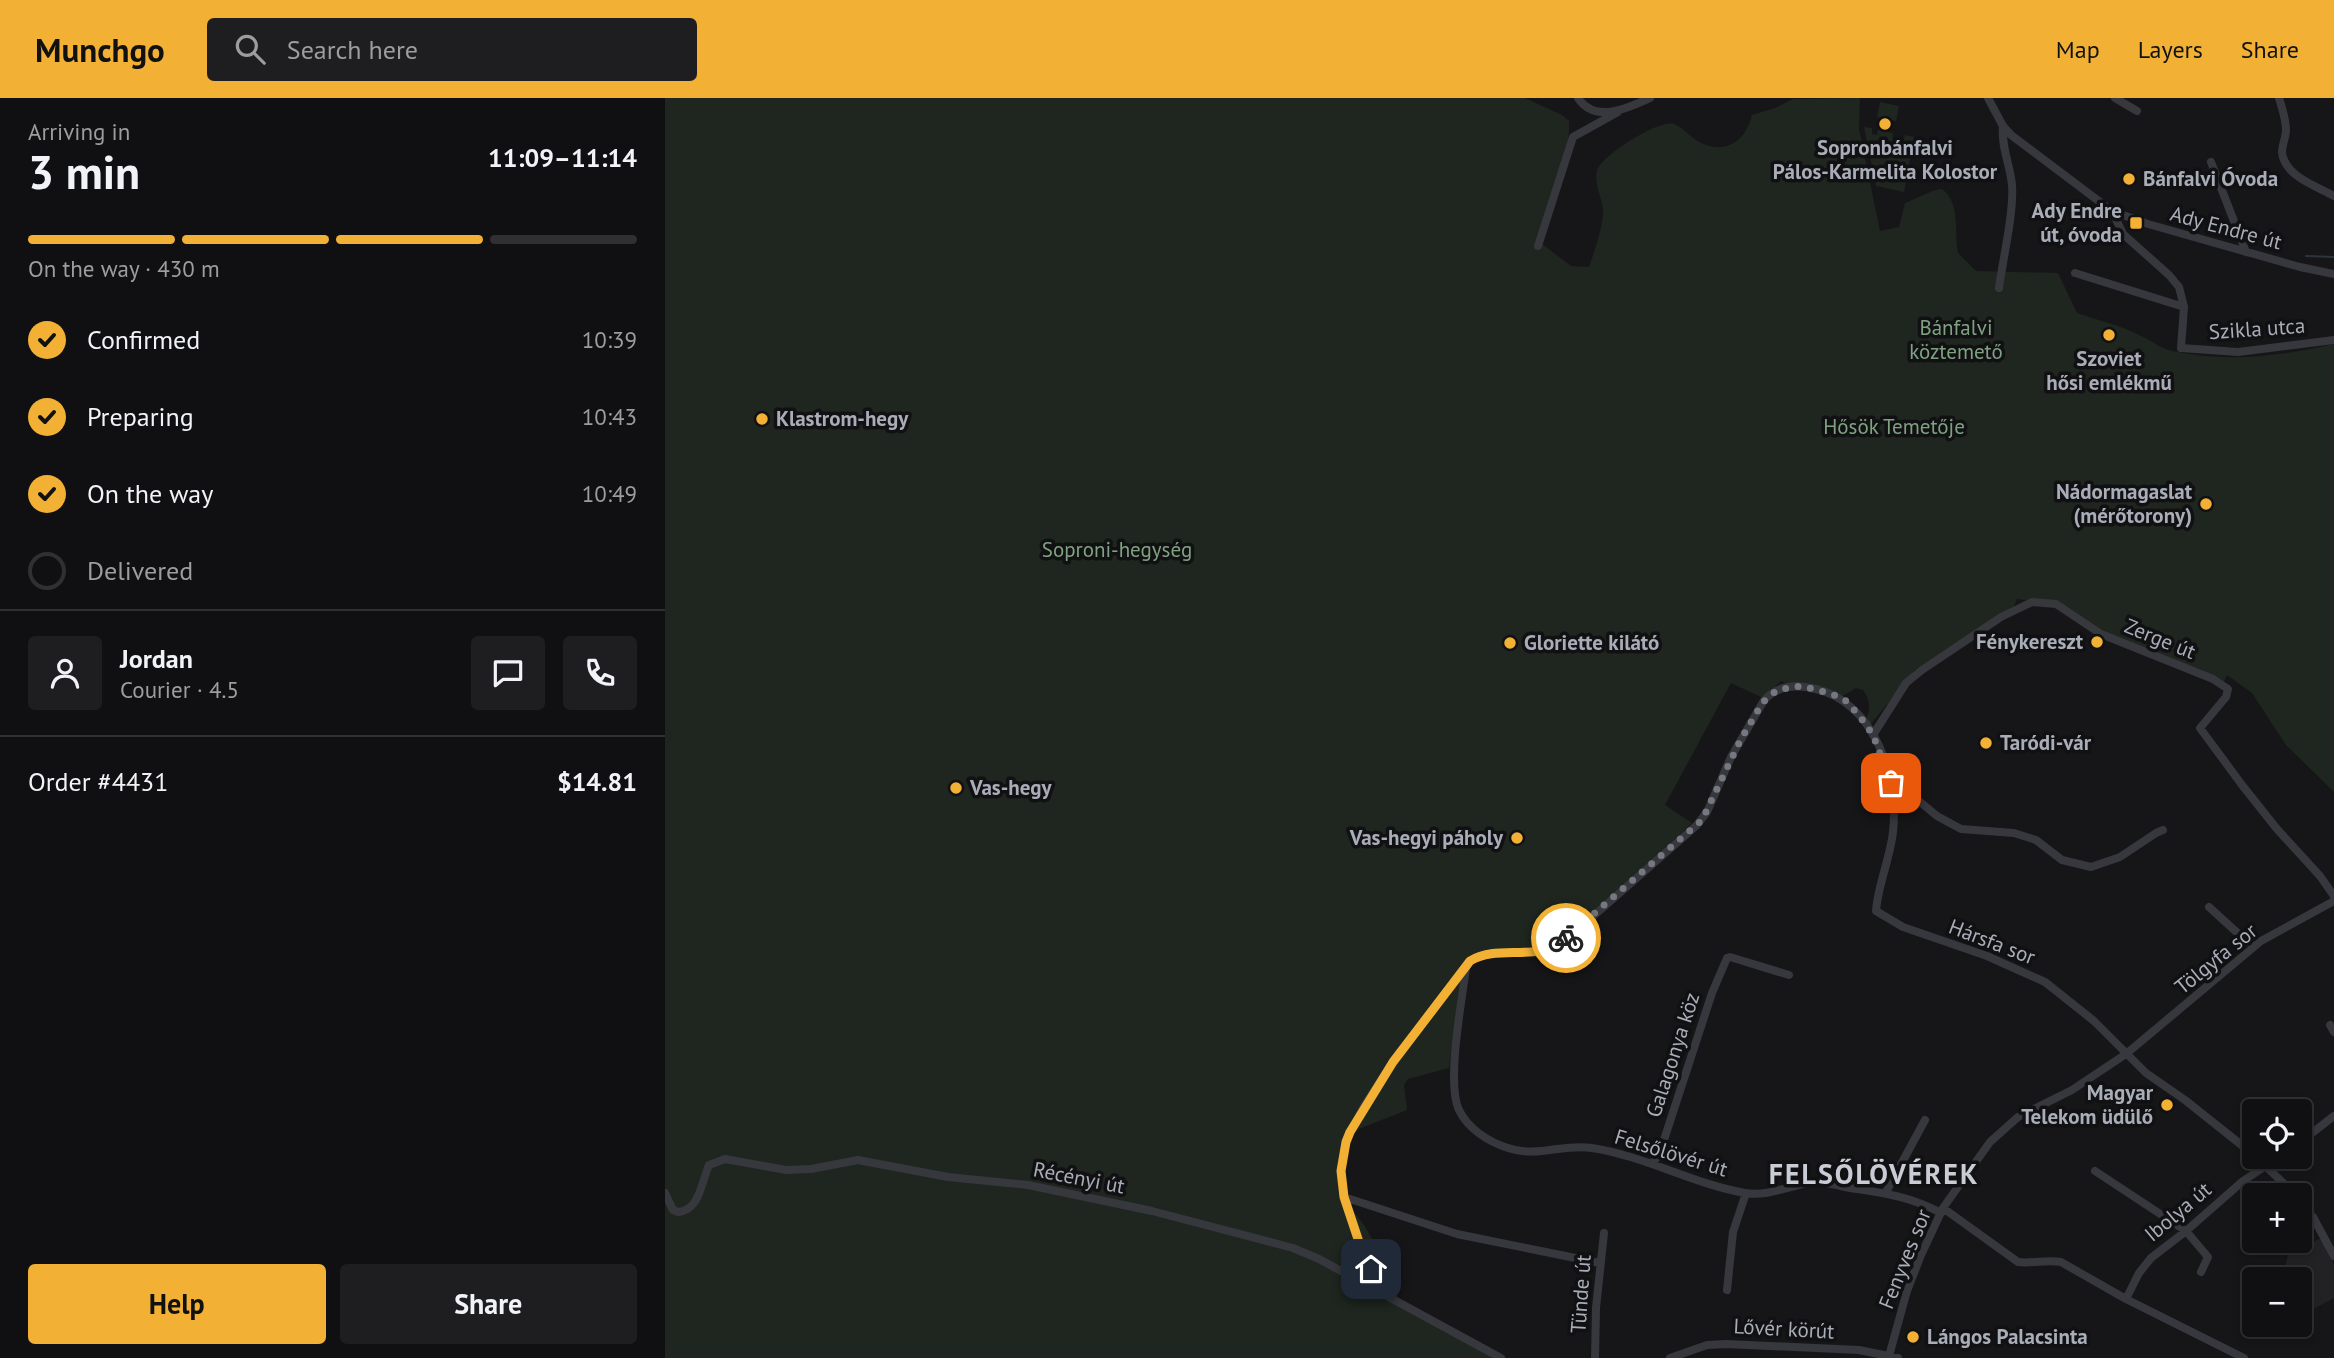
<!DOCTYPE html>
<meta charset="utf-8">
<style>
:root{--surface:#101012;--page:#1e1e20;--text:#f1f3f6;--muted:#9c9d9f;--line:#303032;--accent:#f2b134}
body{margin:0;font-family:"PT Sans",sans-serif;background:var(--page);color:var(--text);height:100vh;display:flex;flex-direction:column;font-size:26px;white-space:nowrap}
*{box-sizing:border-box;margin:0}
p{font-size:23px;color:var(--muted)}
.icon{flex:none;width:38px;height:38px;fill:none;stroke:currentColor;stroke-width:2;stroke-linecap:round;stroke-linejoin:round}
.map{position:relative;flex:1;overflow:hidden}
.side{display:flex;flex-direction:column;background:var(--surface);width:665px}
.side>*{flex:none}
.buttons{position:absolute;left:1577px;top:1001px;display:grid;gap:14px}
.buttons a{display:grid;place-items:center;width:70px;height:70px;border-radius:7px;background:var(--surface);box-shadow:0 4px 10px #0003,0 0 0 2px var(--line);font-size:35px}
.pin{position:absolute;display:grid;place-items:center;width:60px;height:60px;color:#fff;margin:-30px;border-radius:14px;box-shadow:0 4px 10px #0006}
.courier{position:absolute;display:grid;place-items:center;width:70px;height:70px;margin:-35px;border:5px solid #f2b134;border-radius:50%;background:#fff;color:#222;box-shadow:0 2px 9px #0007}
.overview em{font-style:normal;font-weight:800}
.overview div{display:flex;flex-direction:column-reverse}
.overview{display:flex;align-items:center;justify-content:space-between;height:119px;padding:0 28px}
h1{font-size:46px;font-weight:800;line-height:52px}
.bar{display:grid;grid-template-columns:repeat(4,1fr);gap:10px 7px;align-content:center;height:84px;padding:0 28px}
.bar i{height:9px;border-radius:5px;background:var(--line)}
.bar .on{background:var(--accent)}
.bar p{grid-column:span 4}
.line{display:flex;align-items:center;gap:18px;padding:0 28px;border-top:2px solid var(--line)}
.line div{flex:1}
.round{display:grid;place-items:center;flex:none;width:74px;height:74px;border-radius:7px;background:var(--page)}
ol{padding:0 28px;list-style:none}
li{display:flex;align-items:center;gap:21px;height:77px}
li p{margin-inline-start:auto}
li .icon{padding:7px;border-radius:50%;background:var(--accent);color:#111;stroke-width:4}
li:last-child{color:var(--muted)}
li i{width:38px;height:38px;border:4px solid var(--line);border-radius:50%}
.button{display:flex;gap:14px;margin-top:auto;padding:14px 28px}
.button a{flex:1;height:80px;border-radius:7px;background:var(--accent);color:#111;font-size:28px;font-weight:800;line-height:80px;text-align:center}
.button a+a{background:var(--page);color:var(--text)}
header{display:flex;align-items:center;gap:42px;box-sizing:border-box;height:98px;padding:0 35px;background:var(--accent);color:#111}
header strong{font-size:33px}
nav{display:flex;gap:38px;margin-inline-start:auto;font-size:24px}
.search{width:490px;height:63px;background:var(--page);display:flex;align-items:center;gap:18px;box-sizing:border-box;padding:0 24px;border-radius:7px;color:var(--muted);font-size:26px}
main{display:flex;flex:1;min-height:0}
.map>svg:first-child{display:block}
.built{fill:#222225}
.green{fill:#1e261f}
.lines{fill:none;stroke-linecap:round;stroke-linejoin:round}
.stream{stroke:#2c353c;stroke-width:2}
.street{stroke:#37383d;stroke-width:8}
.done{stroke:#757880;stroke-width:7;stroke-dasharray:0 12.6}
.route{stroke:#f2b134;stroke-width:9}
.poi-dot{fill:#f2b134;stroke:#111113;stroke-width:2.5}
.labels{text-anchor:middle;stroke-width:7;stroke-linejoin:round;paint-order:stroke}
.poi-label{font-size:21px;font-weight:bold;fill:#a8adb8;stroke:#111113;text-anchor:start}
.street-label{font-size:21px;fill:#a8adb8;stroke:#111113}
.park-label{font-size:21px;fill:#7fa381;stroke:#111113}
.district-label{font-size:28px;font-weight:bold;letter-spacing:2px;fill:#c9ccd4;stroke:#111113}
</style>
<header>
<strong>Munchgo</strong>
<div class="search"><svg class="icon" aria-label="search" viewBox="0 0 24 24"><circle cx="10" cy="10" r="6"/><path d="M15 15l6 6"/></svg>Search here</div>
<nav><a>Map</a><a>Layers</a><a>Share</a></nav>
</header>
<main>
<section class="side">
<div class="overview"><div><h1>3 min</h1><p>Arriving in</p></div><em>11:09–11:14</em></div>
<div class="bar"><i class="on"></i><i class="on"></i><i class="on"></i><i></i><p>On the way · 430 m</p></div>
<ol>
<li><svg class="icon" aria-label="check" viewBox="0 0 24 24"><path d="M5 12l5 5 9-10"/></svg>Confirmed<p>10:39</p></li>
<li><svg class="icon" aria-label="check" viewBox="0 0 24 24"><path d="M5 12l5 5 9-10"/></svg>Preparing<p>10:43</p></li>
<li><svg class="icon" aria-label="check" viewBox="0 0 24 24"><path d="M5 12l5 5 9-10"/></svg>On the way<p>10:49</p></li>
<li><i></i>Delivered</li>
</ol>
<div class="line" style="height:126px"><a class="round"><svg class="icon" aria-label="person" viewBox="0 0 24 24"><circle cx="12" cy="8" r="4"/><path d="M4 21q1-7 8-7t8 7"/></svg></a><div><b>Jordan</b><p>Courier · 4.5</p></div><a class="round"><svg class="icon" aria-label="chat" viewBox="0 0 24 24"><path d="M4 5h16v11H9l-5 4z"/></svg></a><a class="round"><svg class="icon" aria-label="phone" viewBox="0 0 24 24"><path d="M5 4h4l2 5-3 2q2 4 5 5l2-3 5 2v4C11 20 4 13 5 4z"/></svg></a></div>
<div class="line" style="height:91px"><div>Order #4431</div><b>$14.81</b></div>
<div class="button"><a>Help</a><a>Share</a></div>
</section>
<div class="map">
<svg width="1669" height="1260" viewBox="0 0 1669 1260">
<rect width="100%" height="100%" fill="#161618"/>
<path class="built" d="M1656 1140 1669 1166V1200L1635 1218 1634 1181H1617L1623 1157Z"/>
<path class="green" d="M0 0H860L897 17 904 23C906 57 884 110 873 143L906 168 924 169C929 155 939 125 938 112 937 99 927 83 933 70 940 56 994 21 1009 26 1019 30 1026 40 1036 45 1062 57 1081 42 1087 17L1110 10 1128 1 1195 0 1194 31 1215 133 1234 129 1240 105 1270 92 1277 91C1296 105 1289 135 1293 155L1311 173 1393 175 1412 215C1432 222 1455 227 1474 237 1486 242 1494 250 1508 253 1562 265 1616 258 1669 246V694L1621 647 1587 595 1562 577 1558 586 1434 537 1389 506 1352 501 1349 508 1250 572 1205 627 1201 621C1207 611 1204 601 1198 592L1191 590 1176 599 1128 588 1116 583 1098 600 1066 585 1000 707 1027 725 898 846 805 863 794 891 784 970 743 981 739 987 742 1012 694 1031 679 1043 677 1099 699 1127 722 1166 736 1208 830 1260H0Z
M1215 4 1234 8 1231 23 1212 19Z
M1199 29 1207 30V36L1212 37 1213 32 1228 35 1227 47 1237 49 1240 37 1249 39 1239 94 1211 88Z"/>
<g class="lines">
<path class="stream" d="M1641 158 1669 159"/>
<path class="street" d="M913 0C930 26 963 10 985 0
M1323 0 1338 28 1346 37 1447 113 1483 126 1635 169 1669 176
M1450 0 1472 13
M1614 0C1617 10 1621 21 1621 32 1621 39 1617 47 1617 54 1619 78 1651 88 1669 98
M1546 64 1581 154
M1447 113 1458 136 1504 177 1514 189 1519 209 1516 250 1573 254 1669 242
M873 148 908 39 953 14
M1410 175 1519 209
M1334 190C1338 160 1349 115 1347 87 1345 66 1336 49 1338 28
M1208 637 1241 585 1257 572 1336 519 1367 504 1391 506 1436 536 1548 581 1563 591 1561 599 1535 630 1577 687 1612 731 1655 778 1669 798
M1229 694 1254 703 1272 718 1296 731 1349 735 1371 742 1397 762 1426 769 1455 759 1491 735 1498 732
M1544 809 1588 849
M801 870C797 902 781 985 794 1012 803 1031 824 1044 843 1050 872 1060 899 1045 927 1050 980 1058 1028 1086 1080 1095 1103 1099 1126 1087 1148 1084 1160 1083 1173 1088 1185 1090 1218 1095 1245 1098 1276 1115
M1665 927 1669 934
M1634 1045 1669 1018
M1591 1059 1631 1097
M987 1065 994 1057 1047 895 1062 860 1065 859 1124 877
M1606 1071 1619 1059
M1430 1073 1521 1133 1543 1159 1536 1174
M1221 1094 1260 1022
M0 1095 8 1112 13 1114C35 1112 36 1085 44 1067L60 1061 121 1072 146 1071 193 1062 283 1079 363 1087 487 1113 628 1150 654 1161 836 1260
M679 1099 792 1136 935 1165
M1634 1102 1648 1119 1669 1158
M1278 1110 1353 1164C1368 1166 1381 1161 1396 1164L1461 1201 1579 1260
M1062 1192 1068 1134 1081 1095
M717 1194 695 1147 679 1099 676 1073 681 1044 699 1008 728 964 805 863C828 849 866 858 893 849L1031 728 1042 714 1066 659 1098 604C1111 587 1131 586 1151 591 1210 605 1234 680 1228 734 1225 761 1213 786 1211 813L1238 829 1322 858 1380 884 1429 923 1481 975 1520 1002 1589 1057
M1461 1201 1474 1175 1486 1160 1521 1133 1578 1083 1602 1067
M1224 1258 1242 1193 1256 1157 1278 1110 1325 1044 1353 1019 1407 992 1461 956 1596 843 1669 803
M930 1260 931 1210 939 1135
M1005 1260 1042 1247 1061 1246 1194 1252 1233 1260"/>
</g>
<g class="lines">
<path class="done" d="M901 840 1037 722 1076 641 1098 604 1112 592 1136 588 1164 595 1179 601 1194 617 1208 637 1226 685"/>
<path class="route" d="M706 1171 695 1147 679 1099 676 1073 681 1044 685 1034 728 964 805 863C834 845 873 866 901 840"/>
</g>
<g class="poi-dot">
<circle cx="1220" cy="26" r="7"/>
<circle cx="1464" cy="81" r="7"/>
<rect x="1464" y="118" width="14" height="14" rx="3.5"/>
<circle cx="1444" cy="237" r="7"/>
<circle cx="97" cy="321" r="7"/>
<circle cx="1541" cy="406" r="7"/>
<circle cx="1432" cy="544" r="7"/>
<circle cx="845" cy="545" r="7"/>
<circle cx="1321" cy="645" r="7"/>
<circle cx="291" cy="690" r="7"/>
<circle cx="852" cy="740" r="7"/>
<circle cx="1502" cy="1007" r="7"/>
<circle cx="1248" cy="1239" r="7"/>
</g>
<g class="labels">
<g class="poi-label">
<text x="1220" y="57" text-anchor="middle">Sopronbánfalvi<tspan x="1220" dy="24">Pálos-Karmelita Kolostor</tspan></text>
<text x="1478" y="88">Bánfalvi Óvoda</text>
<text x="1457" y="120" text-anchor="end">Ady Endre<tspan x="1457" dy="24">út, óvoda</tspan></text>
<text x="1444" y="268" text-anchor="middle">Szoviet<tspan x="1444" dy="24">hősi emlékmű</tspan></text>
<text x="111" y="328">Klastrom-hegy</text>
<text x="1527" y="401" text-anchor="end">Nádormagaslat<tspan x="1527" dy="24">(mérőtorony)</tspan></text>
<text x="1418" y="551" text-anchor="end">Fénykereszt</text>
<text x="859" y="552">Gloriette kilátó</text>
<text x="1335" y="652">Taródi-vár</text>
<text x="305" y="697">Vas-hegy</text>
<text x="838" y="747" text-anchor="end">Vas-hegyi páholy</text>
<text x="1488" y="1002" text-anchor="end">Magyar<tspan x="1488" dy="24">Telekom üdülő</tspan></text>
<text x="1262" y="1246">Lángos Palacsinta</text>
</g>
<g class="street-label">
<text transform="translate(1561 130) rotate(15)" y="7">Ady Endre út</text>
<text transform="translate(1592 231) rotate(-4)" y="7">Szikla utca</text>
<text transform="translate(1495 541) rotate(22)" y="7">Zerge út</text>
<text transform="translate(1327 844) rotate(21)" y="7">Hársfa sor</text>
<text transform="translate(1551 861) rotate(-39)" y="7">Tölgyfa sor</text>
<text transform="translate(1008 957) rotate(-72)" y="7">Galagonya köz</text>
<text transform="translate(1006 1055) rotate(17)" y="7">Felsőlövér út</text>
<text transform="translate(414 1080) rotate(11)" y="7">Récényi út</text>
<text transform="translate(1513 1114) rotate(-40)" y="7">Ibolya út</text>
<text transform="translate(1240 1161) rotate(-68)" y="7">Fenyves sor</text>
<text transform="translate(916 1196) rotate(-86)" y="7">Tünde út</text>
<text transform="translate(1119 1231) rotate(3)" y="7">Lővér körút</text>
</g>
<g class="park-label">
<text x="1291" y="237">Bánfalvi<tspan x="1291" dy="24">köztemető</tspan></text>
<text x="1229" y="336">Hősök Temetője</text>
<text x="452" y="459">Soproni-hegység</text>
</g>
<g class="district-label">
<text x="1209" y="1086">FELSŐLÖVÉREK</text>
</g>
</g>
</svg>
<div class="buttons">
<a><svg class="icon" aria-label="locate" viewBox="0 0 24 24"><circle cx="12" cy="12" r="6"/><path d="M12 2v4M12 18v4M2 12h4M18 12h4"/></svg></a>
<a>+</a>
<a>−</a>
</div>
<div class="pin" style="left:1226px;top:685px;background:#ea580c"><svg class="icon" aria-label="bag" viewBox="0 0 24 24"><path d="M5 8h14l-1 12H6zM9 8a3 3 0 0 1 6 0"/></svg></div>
<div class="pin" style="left:706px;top:1171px;background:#1f2937"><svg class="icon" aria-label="home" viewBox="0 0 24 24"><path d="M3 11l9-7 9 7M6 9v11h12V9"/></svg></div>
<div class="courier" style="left:901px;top:840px"><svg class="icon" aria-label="bike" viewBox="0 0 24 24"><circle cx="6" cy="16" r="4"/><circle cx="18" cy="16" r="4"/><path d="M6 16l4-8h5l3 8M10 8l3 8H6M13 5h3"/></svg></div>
</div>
</main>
